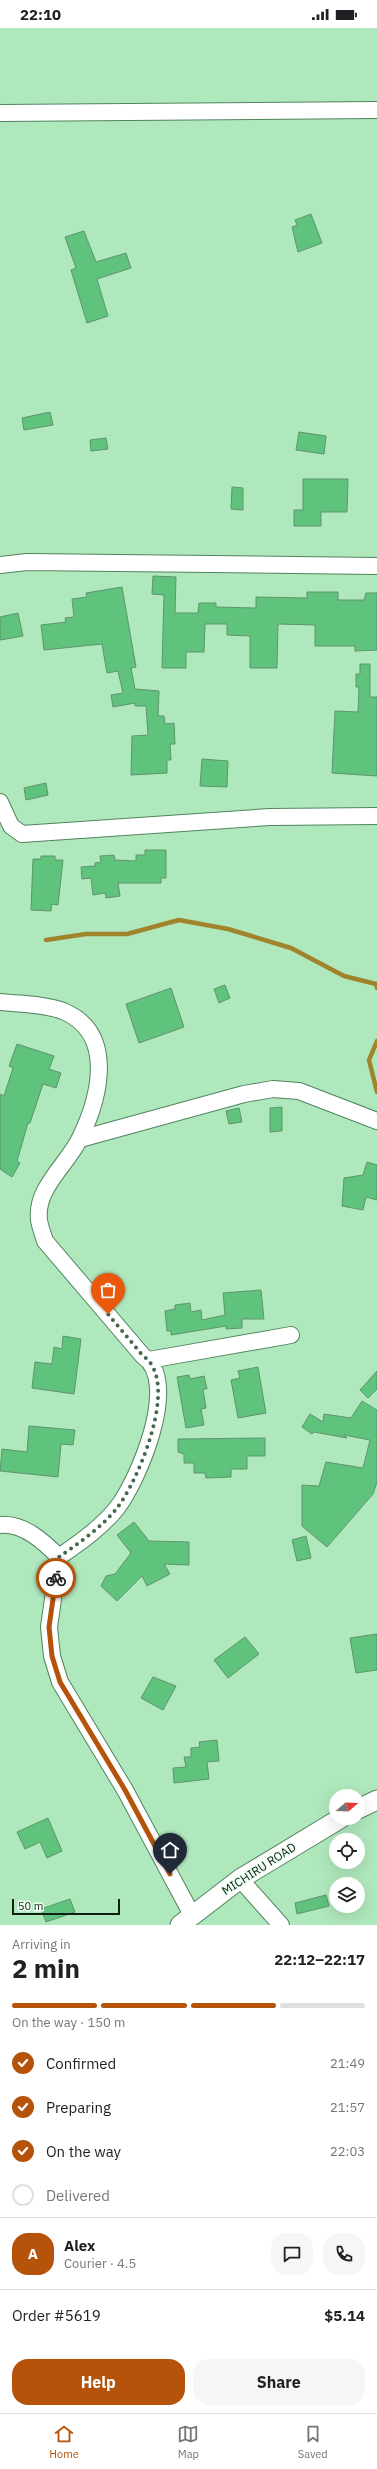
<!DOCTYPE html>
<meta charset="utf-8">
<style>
:root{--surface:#fff;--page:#f6f6f6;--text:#202124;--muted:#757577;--line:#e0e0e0;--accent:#b45309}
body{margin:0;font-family:"IBM Plex Sans",sans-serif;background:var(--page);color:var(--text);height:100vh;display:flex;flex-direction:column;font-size:15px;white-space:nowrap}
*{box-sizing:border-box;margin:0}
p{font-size:13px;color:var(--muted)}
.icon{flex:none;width:22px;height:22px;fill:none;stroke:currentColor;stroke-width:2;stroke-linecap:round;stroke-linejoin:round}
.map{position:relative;height:1897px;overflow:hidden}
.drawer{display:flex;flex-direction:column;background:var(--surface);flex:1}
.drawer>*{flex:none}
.needle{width:26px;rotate:71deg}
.buttons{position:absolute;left:329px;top:1761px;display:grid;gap:8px}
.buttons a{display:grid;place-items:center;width:36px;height:36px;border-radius:50%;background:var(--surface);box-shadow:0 4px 16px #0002;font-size:20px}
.scale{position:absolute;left:12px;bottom:10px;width:108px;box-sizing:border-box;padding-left:4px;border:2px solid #0c2112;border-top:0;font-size:11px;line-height:14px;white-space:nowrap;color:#0c2112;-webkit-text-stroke:3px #edfef1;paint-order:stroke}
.pin{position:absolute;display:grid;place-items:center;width:34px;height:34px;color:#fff;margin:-41px -17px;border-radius:50% 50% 50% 0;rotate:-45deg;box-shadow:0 0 4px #0007}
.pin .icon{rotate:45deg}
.courier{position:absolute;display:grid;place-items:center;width:40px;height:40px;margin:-20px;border:3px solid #b45309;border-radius:50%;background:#fff;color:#222;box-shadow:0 1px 5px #0007}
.summary em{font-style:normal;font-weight:700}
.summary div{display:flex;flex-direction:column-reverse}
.summary{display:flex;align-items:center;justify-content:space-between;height:68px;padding:0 12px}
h1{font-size:26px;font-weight:700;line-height:30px}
.bar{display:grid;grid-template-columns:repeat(4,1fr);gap:6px 4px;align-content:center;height:48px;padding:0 12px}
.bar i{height:5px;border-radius:3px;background:var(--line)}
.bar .active{background:var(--accent)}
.bar p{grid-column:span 4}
.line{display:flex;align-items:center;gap:10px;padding:0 12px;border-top:1px solid var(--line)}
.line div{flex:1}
.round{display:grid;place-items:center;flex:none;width:42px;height:42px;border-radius:16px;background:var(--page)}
ol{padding:0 12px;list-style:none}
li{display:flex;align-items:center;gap:12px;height:44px}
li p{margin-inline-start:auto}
li .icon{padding:4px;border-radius:50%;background:var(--accent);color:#fff;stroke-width:4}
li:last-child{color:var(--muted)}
li i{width:22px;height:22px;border:2px solid var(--line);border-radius:50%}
.primary-button{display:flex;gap:8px;margin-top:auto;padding:8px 12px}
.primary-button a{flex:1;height:46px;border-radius:16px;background:var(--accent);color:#fff;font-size:16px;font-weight:700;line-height:46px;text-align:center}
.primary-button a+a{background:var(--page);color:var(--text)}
.status{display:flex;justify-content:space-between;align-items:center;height:28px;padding:0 20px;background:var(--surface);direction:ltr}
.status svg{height:11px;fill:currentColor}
.tabs{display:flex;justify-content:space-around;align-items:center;height:56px;border-top:1px solid var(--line);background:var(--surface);font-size:11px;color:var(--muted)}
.tabs a{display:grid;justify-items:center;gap:2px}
.tabs .active{color:var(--accent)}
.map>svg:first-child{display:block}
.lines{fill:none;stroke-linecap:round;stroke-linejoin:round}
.stream{stroke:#9f842c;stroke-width:4.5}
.building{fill:#5fc27d;stroke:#5f946d}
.minor-casing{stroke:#50845e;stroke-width:18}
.tertiary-casing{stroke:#50845e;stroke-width:21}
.minor{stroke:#fff;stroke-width:16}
.tertiary{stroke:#fff;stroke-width:19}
.done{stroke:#45674e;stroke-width:4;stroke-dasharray:0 7.2}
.route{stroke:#b45309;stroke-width:5}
.labels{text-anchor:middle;stroke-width:3;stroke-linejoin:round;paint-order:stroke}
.street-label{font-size:12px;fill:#0c2112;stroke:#edfef1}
</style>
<div class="status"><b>22:10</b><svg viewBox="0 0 49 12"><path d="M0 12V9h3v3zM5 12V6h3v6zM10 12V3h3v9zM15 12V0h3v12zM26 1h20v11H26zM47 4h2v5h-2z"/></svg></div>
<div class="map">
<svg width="377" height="1897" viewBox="0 0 377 1897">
<rect width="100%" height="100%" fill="#b0e8bd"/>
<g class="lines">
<path class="stream" d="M46 912 86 906H127L179 892 228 901 291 920 344 948 376 956 377 960
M377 1013 369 1032 377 1064"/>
</g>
<path class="building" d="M311 186 322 215 298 224 292 199 297 197 295 192Z
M84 203 96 234 126 225 131 240 97 251 108 288 87 295 71 242 76 240 65 209Z
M50 384 53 397 24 402 22 390Z
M299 404 326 408 324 426 296 422Z
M106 410 108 421 91 423 90 412Z
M303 451H348L347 484H321V498H294V482H303Z
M232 459 243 460V482L231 481Z
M153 548 176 549 175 585H198L199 575H216V579L256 580V569L307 570V564H338V572H364L366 565H377V622L355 623V618H315V597L278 596 277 640H250V608L227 607V596H205L204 624H186V640H162L164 567 152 566Z
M122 559 136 639 131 640 135 661 159 663 158 688H164L165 696 174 695 175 716H170L171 732H167V745L131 747 132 708 148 707 146 678H135V675L113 679 111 667 123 665 118 643 107 645 102 616 44 622 41 597 66 594 65 590 74 589 72 571 87 569 86 565Z
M18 585 23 608 0 612V589Z
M360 636H370V669H377V748L332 745 335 683 358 684 359 659H356V646H360Z
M202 731 228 733 227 759 200 758Z
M46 755 48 767 26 772 24 760Z
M145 822H166V850H161V855H118L120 868 106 870 105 865 93 867 91 850 82 851 81 839 95 838V835L101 834 100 828 114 827 115 832 136 833V827H145Z
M41 828H55V832H63L58 877 52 876 51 883 31 882 33 831H41Z
M225 957 230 970 219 975 214 961Z
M171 960 184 999 139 1015 126 976Z
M17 1016 54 1028 49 1041 61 1045 56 1060 43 1056 30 1095H28L17 1133 20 1135 12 1149 0 1141V1066L4 1068 13 1040 9 1038Z
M282 1079V1103L270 1104V1080Z
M239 1080 242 1094 229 1096 226 1083Z
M367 1134 377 1137V1172L366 1169 363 1182 342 1178 344 1150 363 1147Z
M261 1262 264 1291H242V1300L226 1301V1298L171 1307V1303H167L165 1283 175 1281V1277L190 1275 191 1284 201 1282 202 1292 225 1287 223 1265Z
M63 1308 81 1311 74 1366 32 1360 35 1334 52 1336 54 1319 62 1321Z
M258 1339 266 1385 238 1390 231 1352 240 1350 238 1343Z
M377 1343V1361L368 1370 360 1362Z
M189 1347 190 1351 204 1348 207 1361H203L206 1380 201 1381 204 1397 186 1400 177 1349Z
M362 1373 377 1382V1454L373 1466 327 1519 302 1498V1457L319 1458 326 1434 363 1440 370 1412 344 1407 347 1410 314 1404 312 1406 302 1399 310 1386 323 1394 324 1386 351 1390Z
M29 1398 75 1402 73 1417 61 1416 58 1449 0 1443 2 1421 27 1424Z
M265 1410V1428H247V1441H231V1449L206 1450 205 1445H194V1435H184V1426L178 1424V1411Z
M134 1494 149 1513 189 1514V1537L164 1536 170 1546 147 1558 142 1548 117 1573 101 1558 106 1548 115 1546 131 1525 117 1507Z
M306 1508 311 1530 297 1533 292 1512Z
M377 1606V1642L356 1645 350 1610Z
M245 1609 259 1626 228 1650 214 1632Z
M153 1649 176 1658 163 1682 141 1670Z
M217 1712 219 1733 207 1734 209 1751 174 1755 173 1740 186 1739 184 1729H191V1720L200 1719 199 1714Z
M48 1790 62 1823 47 1830 40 1814 25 1821 17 1804Z
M326 1867 329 1878 297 1886 295 1875Z
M70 1871 75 1884 46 1894 41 1881Z"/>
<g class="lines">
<g class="minor-casing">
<path id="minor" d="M0 85 377 82
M0 537 27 534 377 538
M0 774 11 798 22 806 270 789 377 788
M0 974C19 976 45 976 63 983 116 1005 100 1069 80 1110 68 1136 35 1160 39 1192 40 1199 43 1206 45 1213L143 1328C181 1353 138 1453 117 1480 101 1500 79 1515 59 1529
M80 1111 244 1066 273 1061 299 1063 377 1093
M149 1332 291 1307
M0 1497C24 1495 44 1514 59 1529L49 1599 52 1628 60 1654 125 1762 192 1887
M240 1851 281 1897"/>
</g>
<g class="tertiary-casing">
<path id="tertiary" d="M358 1781 377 1772
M180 1897 240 1851 341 1790"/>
</g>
<use href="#minor" class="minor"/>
<use href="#tertiary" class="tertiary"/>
</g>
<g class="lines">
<path class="done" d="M56 1550 59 1529C79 1515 101 1500 117 1480 138 1453 181 1353 143 1328L108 1286"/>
<path class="route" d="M56 1550 49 1599 52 1628 60 1654 125 1762 170 1846"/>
</g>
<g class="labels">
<g class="street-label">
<text transform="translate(259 1841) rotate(-33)" y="4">MICHIRU ROAD</text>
</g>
</g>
</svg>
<div class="buttons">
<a><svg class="needle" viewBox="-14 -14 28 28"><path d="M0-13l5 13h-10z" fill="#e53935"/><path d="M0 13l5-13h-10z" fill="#757577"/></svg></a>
<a><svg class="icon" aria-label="locate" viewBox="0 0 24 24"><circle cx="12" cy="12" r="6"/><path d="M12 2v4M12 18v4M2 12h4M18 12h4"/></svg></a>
<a><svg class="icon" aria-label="layers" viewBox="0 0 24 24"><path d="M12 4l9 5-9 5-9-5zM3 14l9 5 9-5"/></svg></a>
</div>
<div class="scale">50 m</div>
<div class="pin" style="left:108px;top:1286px;background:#ea580c"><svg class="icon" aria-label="bag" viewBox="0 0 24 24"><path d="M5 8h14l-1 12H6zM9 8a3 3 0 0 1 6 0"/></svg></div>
<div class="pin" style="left:170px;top:1846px;background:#1f2937"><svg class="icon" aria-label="home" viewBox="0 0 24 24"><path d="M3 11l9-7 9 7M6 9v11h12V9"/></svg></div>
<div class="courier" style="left:56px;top:1550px"><svg class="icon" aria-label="bike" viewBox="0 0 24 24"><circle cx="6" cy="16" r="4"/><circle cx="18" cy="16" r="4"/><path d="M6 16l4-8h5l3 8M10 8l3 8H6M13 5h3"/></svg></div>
</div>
<section class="drawer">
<div class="summary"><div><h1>2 min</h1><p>Arriving in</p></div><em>22:12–22:17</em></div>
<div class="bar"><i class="active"></i><i class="active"></i><i class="active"></i><i></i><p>On the way · 150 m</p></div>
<ol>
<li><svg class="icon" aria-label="check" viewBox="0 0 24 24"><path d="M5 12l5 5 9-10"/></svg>Confirmed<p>21:49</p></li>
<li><svg class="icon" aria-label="check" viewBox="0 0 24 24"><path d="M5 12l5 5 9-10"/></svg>Preparing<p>21:57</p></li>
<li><svg class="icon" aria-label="check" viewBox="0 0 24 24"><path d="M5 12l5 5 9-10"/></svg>On the way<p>22:03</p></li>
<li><i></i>Delivered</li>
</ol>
<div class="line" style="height:72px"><b class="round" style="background:var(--accent);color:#fff">A</b><div><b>Alex</b><p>Courier · 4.5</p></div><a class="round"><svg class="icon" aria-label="chat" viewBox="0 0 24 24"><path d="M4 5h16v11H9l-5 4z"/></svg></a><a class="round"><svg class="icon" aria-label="phone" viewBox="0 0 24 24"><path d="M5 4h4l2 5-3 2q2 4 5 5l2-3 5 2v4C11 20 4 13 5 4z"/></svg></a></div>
<div class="line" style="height:52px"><div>Order #5619</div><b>$5.14</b></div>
<div class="primary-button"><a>Help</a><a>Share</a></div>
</section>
<nav class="tabs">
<a class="active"><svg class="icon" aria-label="home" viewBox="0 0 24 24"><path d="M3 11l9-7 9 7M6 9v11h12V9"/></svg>Home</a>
<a><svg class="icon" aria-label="map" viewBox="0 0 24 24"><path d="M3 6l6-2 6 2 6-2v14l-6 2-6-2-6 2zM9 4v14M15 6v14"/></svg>Map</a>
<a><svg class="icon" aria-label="saved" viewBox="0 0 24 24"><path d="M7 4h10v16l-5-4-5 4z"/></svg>Saved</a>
</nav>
